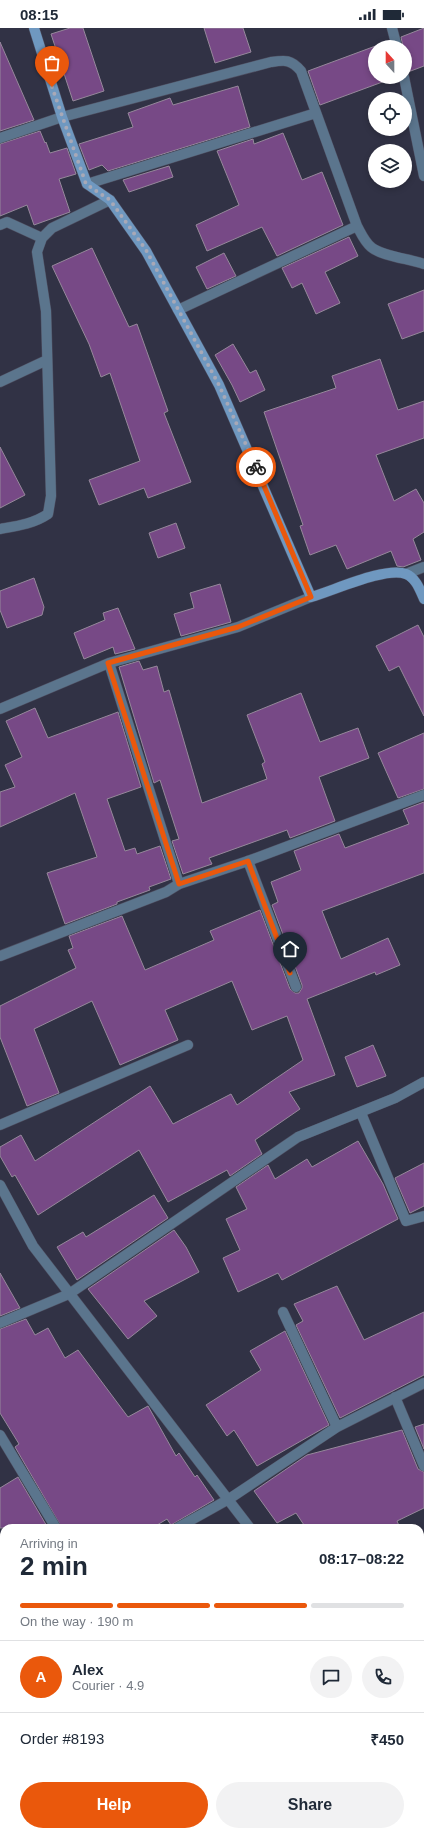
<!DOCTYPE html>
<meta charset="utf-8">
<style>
:root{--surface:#fff;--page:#f2f2f3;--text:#1f2937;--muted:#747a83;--line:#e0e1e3;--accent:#ea580c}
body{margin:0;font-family:Arial,sans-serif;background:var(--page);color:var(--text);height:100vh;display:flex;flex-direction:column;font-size:15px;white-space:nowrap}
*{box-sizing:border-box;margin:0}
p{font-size:13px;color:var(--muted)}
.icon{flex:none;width:22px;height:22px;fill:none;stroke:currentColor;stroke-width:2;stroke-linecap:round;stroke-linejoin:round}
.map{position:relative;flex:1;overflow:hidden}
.panel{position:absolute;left:0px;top:1496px;width:424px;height:312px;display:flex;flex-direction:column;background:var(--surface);border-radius:12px 12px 0 0;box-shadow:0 2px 6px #0003}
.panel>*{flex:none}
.needle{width:26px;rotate:339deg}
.tools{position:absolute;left:368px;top:12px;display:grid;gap:8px}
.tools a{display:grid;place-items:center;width:44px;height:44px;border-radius:50%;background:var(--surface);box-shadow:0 2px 6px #0003;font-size:20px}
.pin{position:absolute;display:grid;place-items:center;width:34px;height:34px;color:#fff;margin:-41px -17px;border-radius:50% 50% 50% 0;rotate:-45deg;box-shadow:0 0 4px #0007}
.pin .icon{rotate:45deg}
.courier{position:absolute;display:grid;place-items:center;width:40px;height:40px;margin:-20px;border:3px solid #ea580c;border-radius:50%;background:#fff;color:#222;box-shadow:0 1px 5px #0007}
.summary em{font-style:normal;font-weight:700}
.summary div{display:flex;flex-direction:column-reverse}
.summary{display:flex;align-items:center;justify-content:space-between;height:68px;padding:0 20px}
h1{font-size:26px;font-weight:700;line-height:30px}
.bar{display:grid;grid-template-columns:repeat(4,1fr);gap:6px 4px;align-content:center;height:48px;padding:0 20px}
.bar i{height:5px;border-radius:3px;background:var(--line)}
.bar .current{background:var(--accent)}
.bar p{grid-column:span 4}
.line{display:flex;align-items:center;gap:10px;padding:0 20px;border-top:1px solid var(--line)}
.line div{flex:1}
.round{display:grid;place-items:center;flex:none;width:42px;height:42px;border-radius:21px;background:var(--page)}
.action{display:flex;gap:8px;margin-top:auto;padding:8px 20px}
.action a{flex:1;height:46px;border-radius:24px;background:var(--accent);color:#fff;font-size:16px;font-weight:700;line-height:46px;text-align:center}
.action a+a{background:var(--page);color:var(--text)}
.status{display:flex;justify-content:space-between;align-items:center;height:28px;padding:0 20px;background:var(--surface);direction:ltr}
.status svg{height:11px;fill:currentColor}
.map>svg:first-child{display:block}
.building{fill:#774986;stroke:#96889b}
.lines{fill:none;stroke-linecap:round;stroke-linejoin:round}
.minor-casing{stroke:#4e4f61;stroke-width:11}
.tertiary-casing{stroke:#4e4f61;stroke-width:11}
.secondary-casing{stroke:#4e4f61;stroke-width:11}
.minor{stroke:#5b758d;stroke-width:10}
.tertiary{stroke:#5b758d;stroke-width:10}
.secondary{stroke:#6f98c0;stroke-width:10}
.done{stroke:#a8a9b7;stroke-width:4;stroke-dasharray:0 7.2}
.route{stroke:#ea580c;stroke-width:5}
</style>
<div class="status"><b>08:15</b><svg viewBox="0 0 49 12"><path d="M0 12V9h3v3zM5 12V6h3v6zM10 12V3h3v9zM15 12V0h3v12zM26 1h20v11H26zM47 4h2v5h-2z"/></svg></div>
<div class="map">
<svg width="424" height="1808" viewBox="0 0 424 1808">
<rect width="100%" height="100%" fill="#313245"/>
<path class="building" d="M70 0H83L104 63 73 73 51 6Z
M204 0H243L251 24 215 35Z
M424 0V38L408 44 405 43V19H403L401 9Z
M389 13 390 19H375V49H396L320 77 308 43Z
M0 14 34 92 0 103Z
M238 58 250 99 108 143 102 137 89 142 79 116 133 99 128 85 170 70 173 77Z
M40 103 45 115 46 114 50 125 67 120 76 146 59 151 70 184 34 197 27 177 0 188V116Z
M283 105 302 152 322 144 343 197 277 228 262 199 207 223 196 197 239 177 217 123 253 111 254 116Z
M169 138 173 149 129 164 123 152Z
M349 209 358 228 325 244 340 275 316 286 302 255 292 260 282 240Z
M92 220 129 299 137 296 168 383 164 385 191 454 148 470 144 460 99 477 89 452 140 433 110 345 101 349 89 316 52 238Z
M224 225 236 248 207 261 196 239Z
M424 262V303L402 311 388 276Z
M233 316 250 345 256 342 265 362 240 374 232 357 215 327Z
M380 331 398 382 424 373V410L376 427 394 473 416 461 424 475V504L413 511 421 532 403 539 397 538 391 523 347 541 336 517 310 527 300 498 303 497 264 384 336 360 332 348Z
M0 419 25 467 0 480Z
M176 495 185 520 158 530 149 505Z
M34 550 44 579 42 587 7 600 0 582V563Z
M220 556 231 594 181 608 174 586 194 580 190 565Z
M118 580 135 621 115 626 113 619 84 631 74 605 105 592 103 585Z
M418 597 424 609V688L399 638 389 643 376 618Z
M139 633 143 642 157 638 164 664 169 662 202 775 267 751 262 736 265 734 247 687 301 665 320 714 358 700 369 730 319 749 335 793 290 810 287 802 209 830 212 836 183 846 172 813 179 811 160 752 154 755 119 639Z
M35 680 48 710 118 684 141 759 107 771 125 823 135 820 137 826 160 818 171 851 149 859 150 862 117 874V876L65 896 47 845 97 829 75 765 0 799V764L15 759 5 737 22 729 6 693Z
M424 705V761L398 770 378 725Z
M424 774V845L322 883 341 931 388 910 400 937 376 947 375 944 307 971 335 1047 289 1064 300 1081 255 1112 262 1126 230 1148 227 1142 168 1174 139 1122 38 1187 15 1147 12 1149 0 1128V1119L21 1107 35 1133 150 1058 173 1096 231 1066 237 1077 303 1032 287 988 252 1002 232 953 165 982 178 1012 120 1037 92 973 34 1001 59 1065 27 1078 0 1009V978L76 940 68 922 73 920 69 908 122 888 145 942 214 912 210 903 260 882 290 961 295 965H299L302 960V957L272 877 278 874 271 854 301 842 294 823 339 806 345 820 409 796 403 782Z
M373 1017 386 1048 357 1059 345 1029Z
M358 1113 383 1156 398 1191 282 1252 278 1245 238 1264 223 1230 240 1222 226 1191 247 1181 236 1159 268 1137 275 1151 307 1131 312 1139Z
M424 1135V1178L410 1185 395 1150Z
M154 1167 168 1190 77 1252 57 1219 83 1204 86 1209Z
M174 1202 186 1219 199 1244 144 1273 157 1288 128 1311 88 1261Z
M0 1245 20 1280 0 1288Z
M337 1258 364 1312 424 1284V1347L340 1390 296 1297 303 1293 294 1276Z
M26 1291 35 1307 48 1300 65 1330 78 1322 128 1389 148 1378 176 1428 179 1425 195 1449 197 1447 214 1472 171 1497 167 1491 152 1500H62L15 1419 19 1416 0 1385V1301Z
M285 1303 329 1397 257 1438 234 1402 227 1408 206 1377 261 1342 250 1323Z
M424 1396V1421L415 1399Z
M402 1402 418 1441 424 1444V1480L397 1493 400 1500H306L296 1485 277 1495 254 1463 307 1427Z
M18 1449 48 1500H0V1460Z"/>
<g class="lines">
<g class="minor-casing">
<path id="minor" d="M392 0 397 19
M404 49 424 148
M0 110 62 89 271 34C285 32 291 31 301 43L357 198C361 205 364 213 371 219 381 228 410 231 424 236
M87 156 316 85
M0 197 7 194 42 210
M178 282 357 198
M0 354 47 332
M0 501C17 498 33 496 48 486L51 468 46 283 37 224 42 210 52 200 110 172
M406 546 424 539
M109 635 179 856
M0 681 109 635 238 599 311 569
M248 833 296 959
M361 1085 406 1193 424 1188
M0 1097 188 1017
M0 1157 33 1218 250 1500
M283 1284 337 1399
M0 1295 69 1266 298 1109 395 1070 424 1054
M395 1369 424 1438
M0 1407 56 1500
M177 1500 229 1471 337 1399 424 1355
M0 1606 4 1604
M0 1654 4 1659
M420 1707 424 1712
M78 1808 83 1804"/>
</g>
<g class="tertiary-casing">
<path id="tertiary" d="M0 928 166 864 179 856 248 833 424 767"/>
</g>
<g class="secondary-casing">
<path id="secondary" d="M34 0 62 89 87 156 110 172 146 223 219 357 311 569C333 563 386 538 406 546 416 550 420 562 424 571"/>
</g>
<use href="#minor" class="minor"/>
<use href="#tertiary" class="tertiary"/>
<use href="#secondary" class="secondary"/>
</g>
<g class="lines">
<path class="done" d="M52 59 86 156 110 172 146 222 219 357 256 439"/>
<path class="route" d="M256 439 311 569 238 599 108 635 179 856 248 833 290 945"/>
</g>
</svg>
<div class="tools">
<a><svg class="needle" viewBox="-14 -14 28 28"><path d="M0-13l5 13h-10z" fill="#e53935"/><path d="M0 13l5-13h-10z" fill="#747a83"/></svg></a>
<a><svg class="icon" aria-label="locate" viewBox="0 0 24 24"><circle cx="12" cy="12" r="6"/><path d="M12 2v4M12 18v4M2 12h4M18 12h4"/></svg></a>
<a><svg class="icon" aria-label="layers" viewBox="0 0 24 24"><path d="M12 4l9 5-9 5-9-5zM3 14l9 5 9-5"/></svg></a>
</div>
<div class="pin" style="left:52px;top:59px;background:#ea580c"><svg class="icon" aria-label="bag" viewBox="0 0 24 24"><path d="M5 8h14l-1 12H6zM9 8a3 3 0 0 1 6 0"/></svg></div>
<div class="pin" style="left:290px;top:945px;background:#1f2937"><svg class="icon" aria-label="home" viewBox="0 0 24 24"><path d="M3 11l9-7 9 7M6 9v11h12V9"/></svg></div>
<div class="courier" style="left:256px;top:439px"><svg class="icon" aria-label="bike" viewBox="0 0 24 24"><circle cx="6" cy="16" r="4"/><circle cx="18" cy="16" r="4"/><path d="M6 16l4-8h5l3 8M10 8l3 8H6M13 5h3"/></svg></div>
<section class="panel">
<div class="summary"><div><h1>2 min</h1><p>Arriving in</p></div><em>08:17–08:22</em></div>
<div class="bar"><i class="current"></i><i class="current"></i><i class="current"></i><i></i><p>On the way · 190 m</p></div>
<div class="line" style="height:72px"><b class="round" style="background:var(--accent);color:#fff">A</b><div><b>Alex</b><p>Courier · 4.9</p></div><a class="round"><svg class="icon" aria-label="chat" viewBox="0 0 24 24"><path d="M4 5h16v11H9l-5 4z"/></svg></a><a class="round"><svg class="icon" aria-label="phone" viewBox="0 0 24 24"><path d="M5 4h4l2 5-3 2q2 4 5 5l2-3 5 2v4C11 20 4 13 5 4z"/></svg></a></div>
<div class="line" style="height:52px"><div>Order #8193</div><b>₹450</b></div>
<div class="action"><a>Help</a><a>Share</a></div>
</section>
</div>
